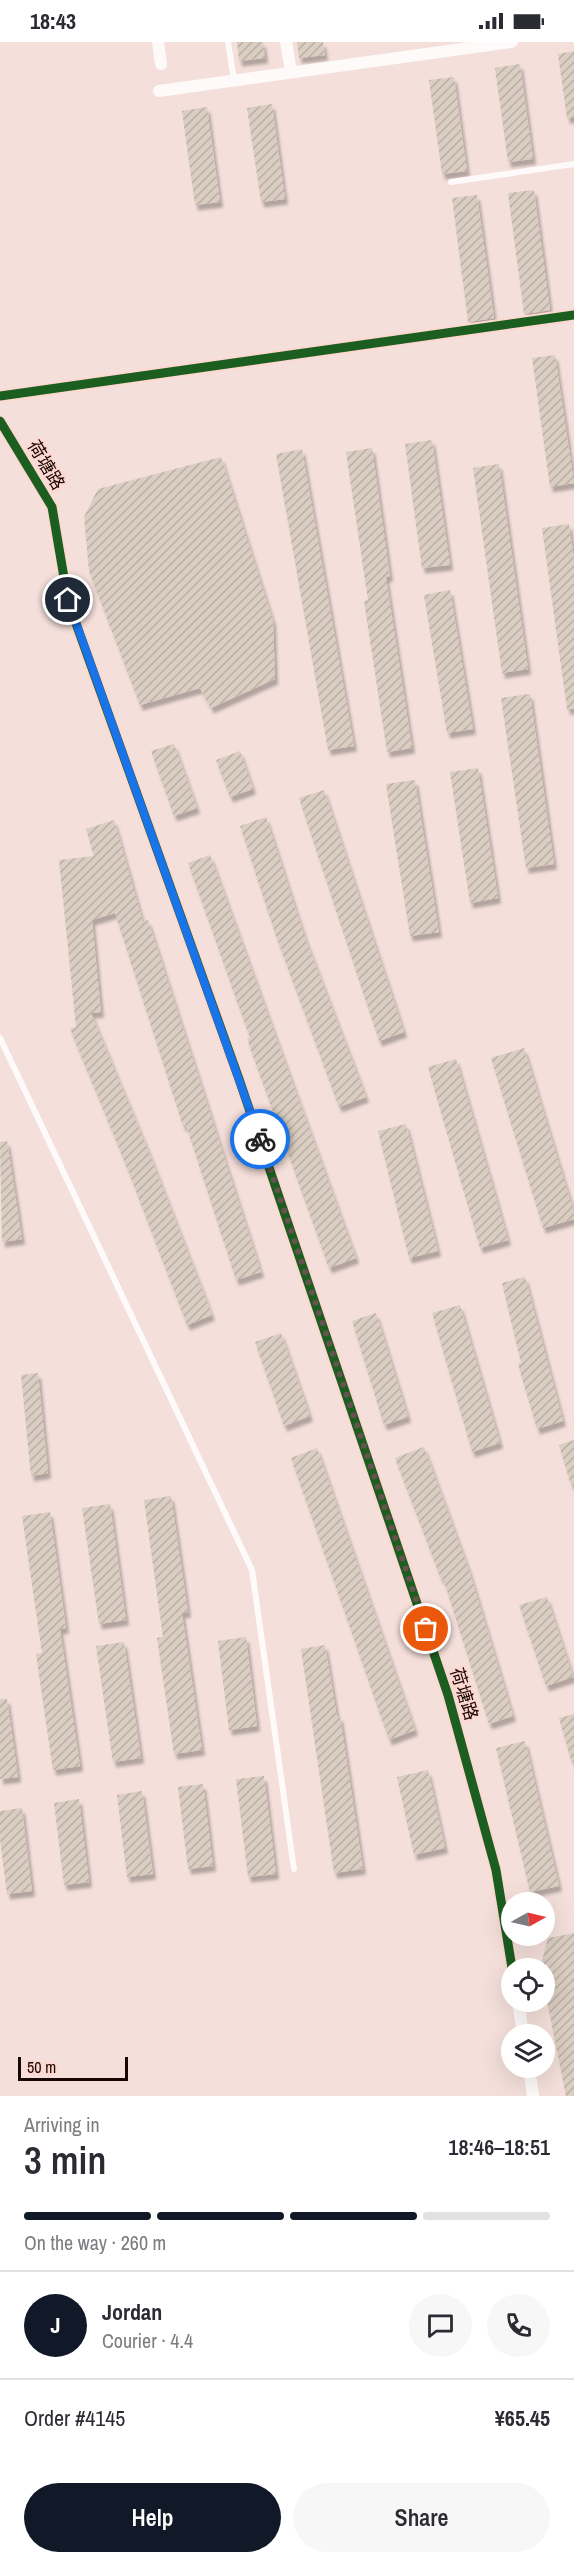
<!DOCTYPE html>
<meta charset="utf-8">
<style>
:root{--surface:#fff;--page:#f7f7f7;--text:#2b2b33;--muted:#7c7c81;--line:#e1e1e2;--accent:#111827}
body{margin:0;font-family:"Archivo Narrow","Noto Sans SC",sans-serif;background:var(--page);color:var(--text);height:100vh;display:flex;flex-direction:column;font-size:22px;white-space:nowrap}
*{box-sizing:border-box;margin:0}
p{font-size:20px;color:var(--muted)}
.icon{flex:none;width:33px;height:33px;fill:none;stroke:currentColor;stroke-width:2;stroke-linecap:round;stroke-linejoin:round}
.map{position:relative;height:2054px;overflow:hidden}
.side{display:flex;flex-direction:column;background:var(--surface);flex:1}
.side>*{flex:none}
.needle{width:39px;rotate:82deg}
.fabs{position:absolute;left:501px;top:1850px;display:grid;gap:12px}
.fabs a{display:grid;place-items:center;width:54px;height:54px;border-radius:50%;background:var(--surface);box-shadow:0 6px 24px #0002;font-size:30px}
.scale{position:absolute;left:18px;bottom:15px;width:110px;box-sizing:border-box;padding-left:6px;border:3px solid #190603;border-top:0;font-size:16px;line-height:21px;white-space:nowrap;color:#190603;-webkit-text-stroke:4px #fed8d0;paint-order:stroke}
.pin{position:absolute;display:grid;place-items:center;width:51px;height:51px;color:#fff;margin:-26px;border:3px solid #fff;border-radius:50%;box-shadow:0 2px 6px #0007}
.courier{position:absolute;display:grid;place-items:center;width:60px;height:60px;margin:-30px;border:4px solid #1a73e8;border-radius:50%;background:#fff;color:#222;box-shadow:0 2px 8px #0007}
.headline em{font-style:normal;font-weight:600}
.headline div{display:flex;flex-direction:column-reverse}
.headline{display:flex;align-items:center;justify-content:space-between;height:102px;padding:0 24px}
h1{font-size:39px;font-weight:600;line-height:45px}
.bar{display:grid;grid-template-columns:repeat(4,1fr);gap:9px 6px;align-content:center;height:72px;padding:0 24px}
.bar i{height:8px;border-radius:4px;background:var(--line)}
.bar .on{background:var(--accent)}
.bar p{grid-column:span 4}
.line{display:flex;align-items:center;gap:15px;padding:0 24px;border-top:2px solid var(--line)}
.line div{flex:1}
.round{display:grid;place-items:center;flex:none;width:63px;height:63px;border-radius:32px;background:var(--page)}
.button{display:flex;gap:12px;margin-top:auto;padding:12px 24px}
.button a{flex:1;height:69px;border-radius:36px;background:var(--accent);color:#fff;font-size:24px;font-weight:600;line-height:69px;text-align:center}
.button a+a{background:var(--page);color:var(--text)}
.status{display:flex;justify-content:space-between;align-items:center;height:42px;padding:0 30px;background:var(--surface);direction:ltr}
.status svg{height:16px;fill:currentColor}
.map>svg:first-child{display:block}
.building{fill:url(#building-hatch);filter:url(#shadow)}
.lines{fill:none;stroke-linecap:round;stroke-linejoin:round}
.lane{stroke:#fdfaf9;stroke-width:6}
.street{stroke:#fdfaf9;stroke-width:12}
.cycleway-casing{stroke:#fed8d0;stroke-width:13}
.cycleway{stroke:#1b5e20;stroke-width:9}
.done{stroke:#66524e;stroke-width:6;stroke-dasharray:0 10.8}
.route{stroke:#1a73e8;stroke-width:8}
.labels{text-anchor:middle;stroke-width:4.5;stroke-linejoin:round;paint-order:stroke}
.street-label{font-size:18px;fill:#190603;stroke:#fed8d0}
</style>
<div class="status"><b>18:43</b><svg viewBox="0 0 49 12"><path d="M0 12V9h3v3zM5 12V6h3v6zM10 12V3h3v9zM15 12V0h3v12zM26 1h20v11H26zM47 4h2v5h-2z"/></svg></div>
<div class="map">
<svg width="574" height="2054" viewBox="0 0 574 2054">
<defs>
<pattern id="building-hatch" width="6" height="6" patternUnits="userSpaceOnUse" patternTransform="scale(1.5)"><rect width="6" height="6" fill="#dacdc1"/><path d="M-1 1l2-2M0 6l6-6M5 7l2-2" fill="none" stroke="#baafa4"/></pattern>
<filter id="shadow"><feDropShadow dx="3" dy="5.5" stdDeviation="1.5" flood-color="#0004"/></filter>
</defs>
<rect width="100%" height="100%" fill="#f4dfda"/>
<path class="building" d="M237 0H263L265 16 239 19Z
M297 0H323L325 13 299 16Z
M574 9V76H567L558 12Z
M520 22 533 117 508 120 495 26Z
M454 35 467 129 442 132 429 38Z
M272 62 285 157 261 160 247 66Z
M207 65 220 160 195 163 182 69Z
M534 148 550 268 524 272 508 151Z
M477 153 494 276 468 280 452 156Z
M555 313 574 441 550 445 532 316Z
M432 398 450 523 422 526 405 402Z
M372 406 390 534 386 535 412 706 387 710 364 559 368 558 346 410Z
M302 407 354 704 328 708 276 412Z
M221 415 273 579 275 637 211 666 200 646 140 663 89 529 84 475 98 447Z
M499 422 528 627 502 631 473 426Z
M569 482 574 518V667H567L542 486Z
M450 548 473 687 447 691 424 553Z
M530 652 554 822 526 826 501 656Z
M174 702 197 766 174 774 151 709Z
M240 709 253 747 230 755 216 718Z
M478 726 498 856 470 861 450 730Z
M415 738 439 890 410 894 386 742Z
M324 748 404 990 379 999 299 756Z
M266 775 304 893 366 1055 339 1065 276 894 240 784Z
M114 778 143 880 148 878 261 1230 236 1238 186 1083 183 1084 115 871 92 878 101 970 91 971 150 1113 212 1273 187 1283 126 1123 70 987 76 985 59 818 94 814 86 787Z
M210 813 356 1216 329 1226 247 997 250 996 188 821Z
M524 1006 574 1171V1177L543 1186 491 1016Z
M456 1017 508 1198 480 1206 428 1025Z
M406 1082 438 1209 409 1216 378 1089Z
M7 1099 22 1197 2 1200 0 1100Z
M525 1235 563 1379 537 1387 518 1322 521 1321 502 1241Z
M460 1263 500 1401 472 1410 432 1271Z
M376 1271 408 1375 384 1383 352 1279Z
M281 1291 310 1374 284 1384 255 1300Z
M38 1331 48 1431 31 1434 21 1333Z
M574 1398V1442L571 1443 559 1403Z
M424 1405 469 1528 513 1674 489 1682 443 1536 441 1537 395 1416Z
M317 1406 415 1688 389 1698 291 1416Z
M171 1454 188 1570 182 1571 202 1708 174 1712 157 1596 163 1595 144 1458Z
M110 1462 126 1578 99 1582 82 1466Z
M50 1470 66 1586 60 1587 80 1724 53 1728 36 1612 42 1611 22 1474Z
M547 1555 573 1635 546 1644 519 1563Z
M246 1595 257 1684 229 1688 218 1599Z
M124 1600 141 1716 113 1720 96 1604Z
M325 1603 337 1675 340 1674 363 1827 334 1831 301 1607Z
M0 1657H7L18 1735 0 1737Z
M574 1672V1717L571 1718 559 1676Z
M525 1699 559 1844 530 1850 496 1706Z
M428 1728 445 1806 414 1813 397 1735Z
M264 1734 276 1832 248 1835 236 1737Z
M203 1742 213 1824 188 1827 178 1745Z
M142 1749 153 1832 127 1835 117 1753Z
M79 1757 89 1840 64 1843 54 1761Z
M22 1766 32 1849 7 1852 0 1797V1769Z
M574 1891V2054H566L544 1944V1926H540L548 1896Z"/>
<g class="lines">
<path class="lane" d="M228 0 234 38
M451 140 574 122
M0 996 252 1528 294 1827"/>
<path class="street" d="M158 0 161 22
M286 0 291 30
M159 49 512 0
M0 354 574 273
M0 379 52 465 68 559 239 1037 448 1653 496 1828 512 1926
M518 1959 523 1992
M529 2025 533 2054"/>
<g class="cycleway-casing">
<path id="cycleway" d="M0 354 574 273
M0 379 52 465 68 559 239 1037 448 1653 496 1828 512 1926"/>
</g>
<use href="#cycleway" class="cycleway"/>
</g>
<g class="lines">
<path class="done" d="M260 1097 426 1587"/>
<path class="route" d="M68 558 260 1097"/>
</g>
<g class="labels">
<g class="street-label">
<text transform="translate(46 423) rotate(59)" y="6">荷塘路</text>
<text transform="translate(464 1652) rotate(73)" y="6">荷塘路</text>
</g>
</g>
</svg>
<div class="fabs">
<a><svg class="needle" viewBox="-14 -14 28 28"><path d="M0-13l5 13h-10z" fill="#e53935"/><path d="M0 13l5-13h-10z" fill="#7c7c81"/></svg></a>
<a><svg class="icon" aria-label="locate" viewBox="0 0 24 24"><circle cx="12" cy="12" r="6"/><path d="M12 2v4M12 18v4M2 12h4M18 12h4"/></svg></a>
<a><svg class="icon" aria-label="layers" viewBox="0 0 24 24"><path d="M12 4l9 5-9 5-9-5zM3 14l9 5 9-5"/></svg></a>
</div>
<div class="scale">50 m</div>
<div class="pin" style="left:426px;top:1587px;background:#ea580c"><svg class="icon" aria-label="bag" viewBox="0 0 24 24"><path d="M5 8h14l-1 12H6zM9 8a3 3 0 0 1 6 0"/></svg></div>
<div class="pin" style="left:68px;top:558px;background:#1f2937"><svg class="icon" aria-label="home" viewBox="0 0 24 24"><path d="M3 11l9-7 9 7M6 9v11h12V9"/></svg></div>
<div class="courier" style="left:260px;top:1097px"><svg class="icon" aria-label="bike" viewBox="0 0 24 24"><circle cx="6" cy="16" r="4"/><circle cx="18" cy="16" r="4"/><path d="M6 16l4-8h5l3 8M10 8l3 8H6M13 5h3"/></svg></div>
</div>
<section class="side">
<div class="headline"><div><h1>3 min</h1><p>Arriving in</p></div><em>18:46–18:51</em></div>
<div class="bar"><i class="on"></i><i class="on"></i><i class="on"></i><i></i><p>On the way · 260 m</p></div>
<div class="line" style="height:108px"><b class="round" style="background:var(--accent);color:#fff">J</b><div><b>Jordan</b><p>Courier · 4.4</p></div><a class="round"><svg class="icon" aria-label="chat" viewBox="0 0 24 24"><path d="M4 5h16v11H9l-5 4z"/></svg></a><a class="round"><svg class="icon" aria-label="phone" viewBox="0 0 24 24"><path d="M5 4h4l2 5-3 2q2 4 5 5l2-3 5 2v4C11 20 4 13 5 4z"/></svg></a></div>
<div class="line" style="height:78px"><div>Order #4145</div><b>¥65.45</b></div>
<div class="button"><a>Help</a><a>Share</a></div>
</section>
